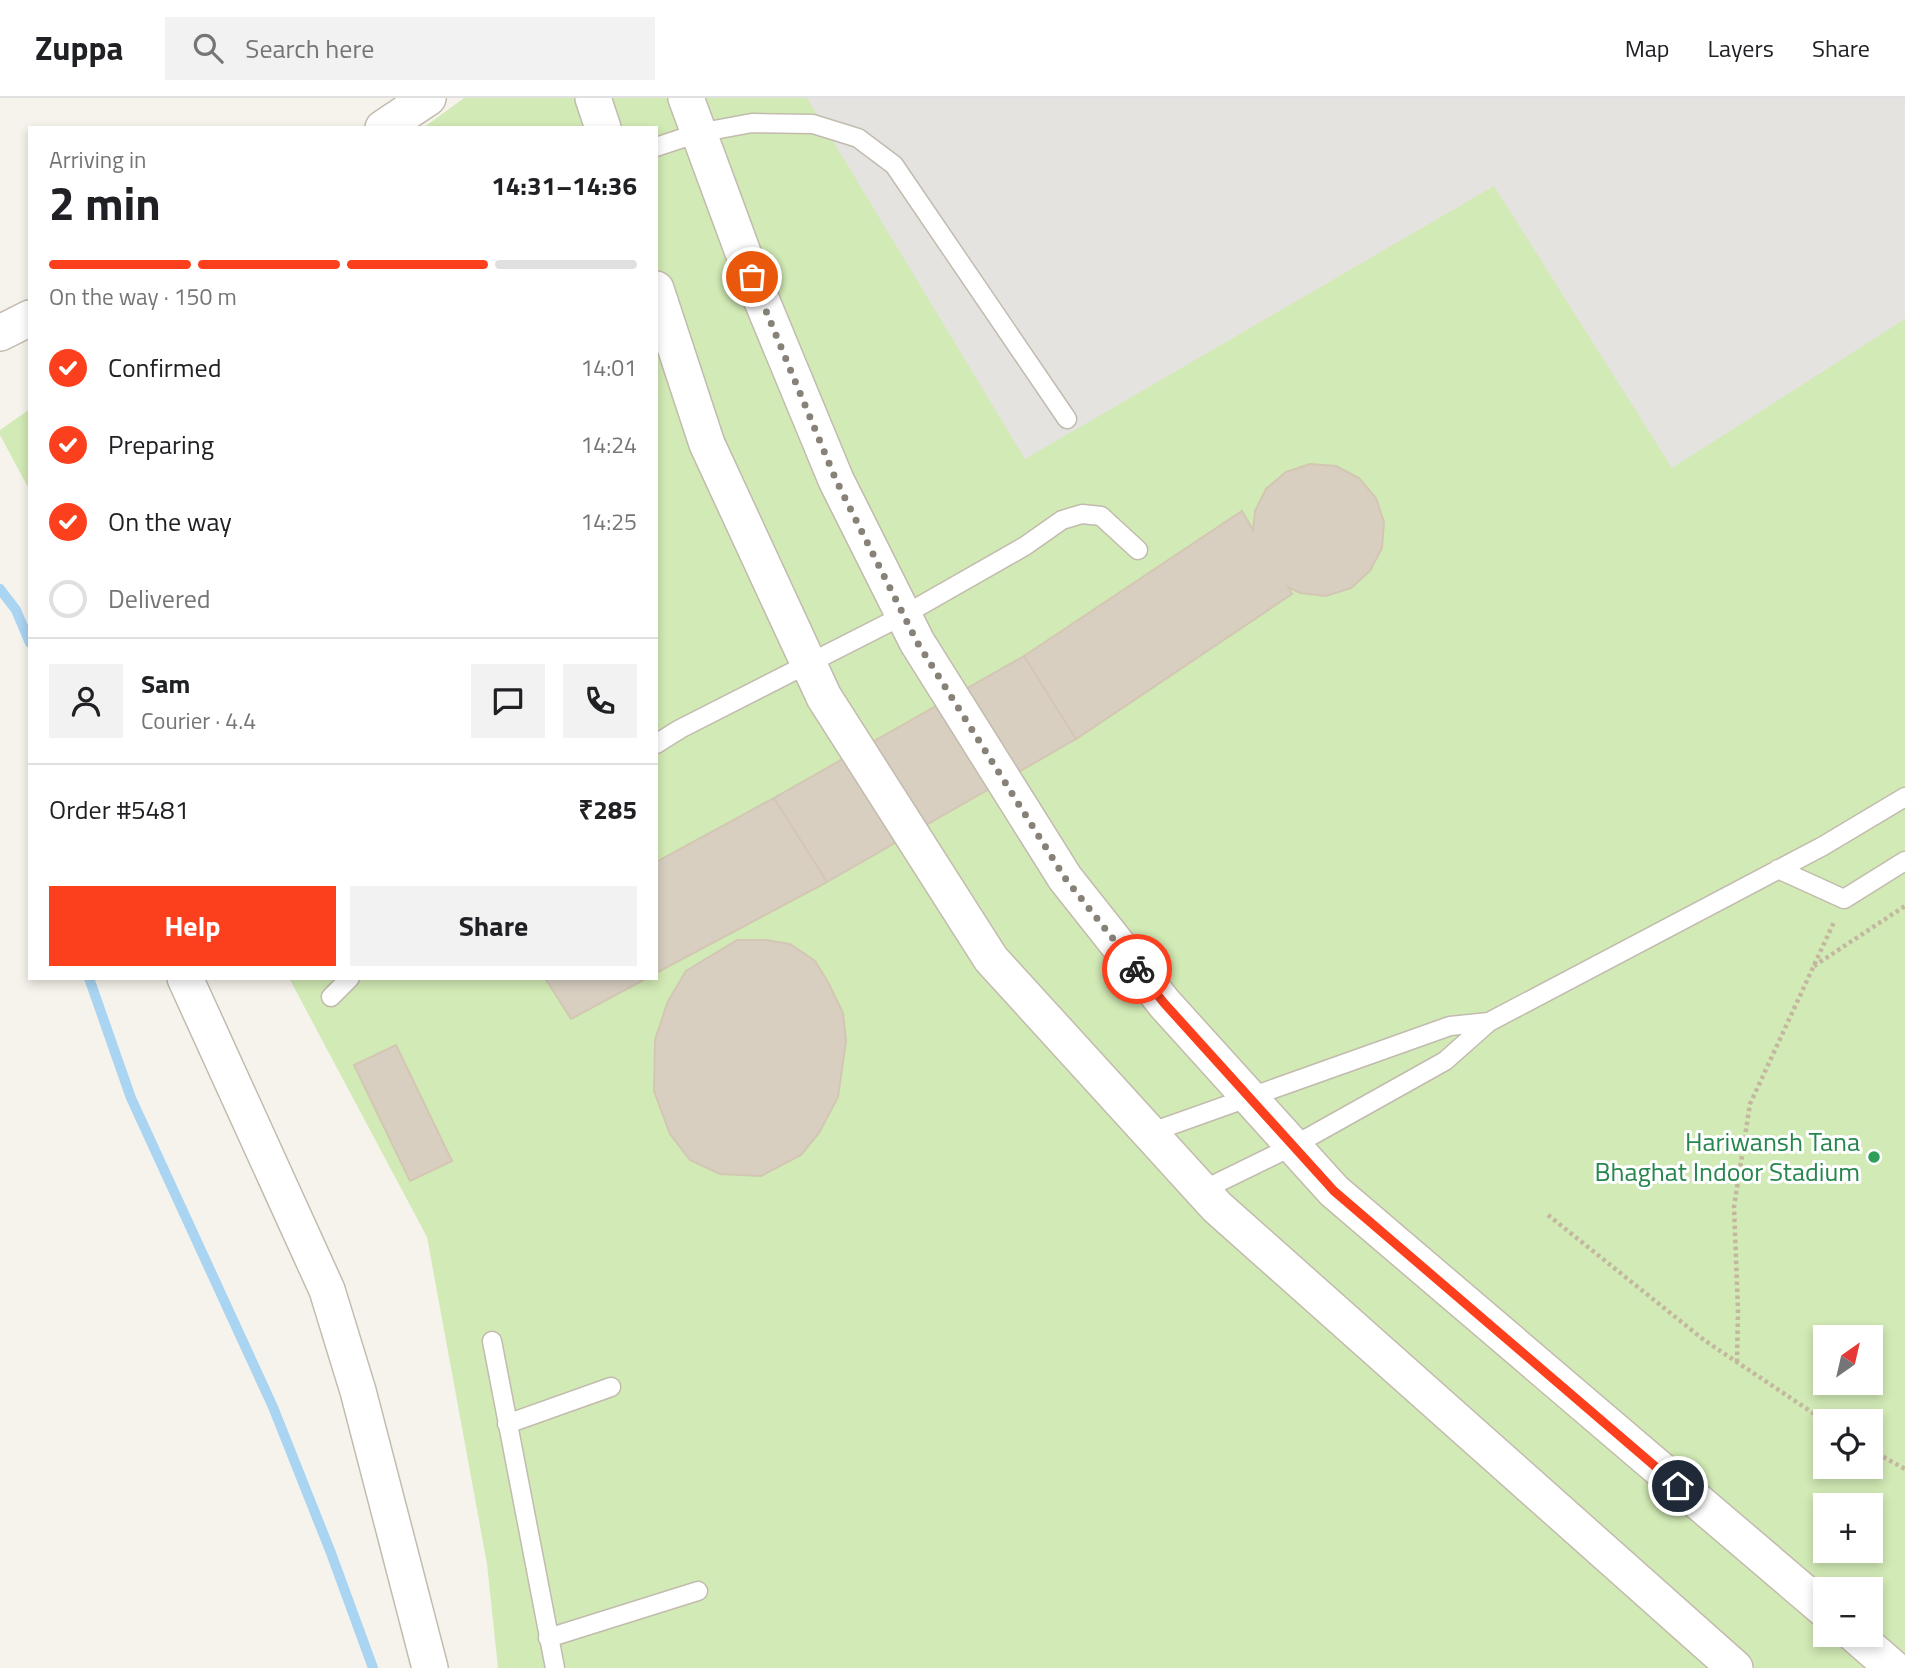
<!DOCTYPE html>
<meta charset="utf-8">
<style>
:root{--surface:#fff;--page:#f2f2f2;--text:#202124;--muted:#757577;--line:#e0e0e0;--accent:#fc3f1d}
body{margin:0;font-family:"Titillium Web",sans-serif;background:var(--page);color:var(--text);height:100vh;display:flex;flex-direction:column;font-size:26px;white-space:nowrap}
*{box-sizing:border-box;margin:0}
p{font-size:23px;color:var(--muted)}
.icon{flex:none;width:38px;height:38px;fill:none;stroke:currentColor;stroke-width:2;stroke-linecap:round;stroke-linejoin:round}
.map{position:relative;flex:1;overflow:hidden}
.drawer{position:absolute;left:28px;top:28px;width:630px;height:854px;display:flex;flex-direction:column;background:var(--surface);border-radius:0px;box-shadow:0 4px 10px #0003}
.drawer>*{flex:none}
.needle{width:46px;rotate:34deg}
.fabs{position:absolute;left:1813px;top:1227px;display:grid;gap:14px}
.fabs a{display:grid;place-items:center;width:70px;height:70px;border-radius:0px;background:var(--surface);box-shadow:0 4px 10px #0003;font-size:35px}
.pin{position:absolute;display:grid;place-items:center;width:60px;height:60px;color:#fff;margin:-30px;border:4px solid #fff;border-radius:50%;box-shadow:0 2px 7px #0007}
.courier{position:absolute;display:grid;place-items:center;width:70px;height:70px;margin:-35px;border:5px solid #fc3f1d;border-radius:50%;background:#fff;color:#222;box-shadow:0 2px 9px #0007}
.headline em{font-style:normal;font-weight:700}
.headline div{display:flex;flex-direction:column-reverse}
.headline{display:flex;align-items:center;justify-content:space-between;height:119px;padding:0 21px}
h1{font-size:46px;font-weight:700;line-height:52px}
.bar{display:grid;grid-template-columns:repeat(4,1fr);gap:10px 7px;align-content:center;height:84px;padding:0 21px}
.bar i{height:9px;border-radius:5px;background:var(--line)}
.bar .current{background:var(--accent)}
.bar p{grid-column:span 4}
.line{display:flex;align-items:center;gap:18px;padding:0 21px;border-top:2px solid var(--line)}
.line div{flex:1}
.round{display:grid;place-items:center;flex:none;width:74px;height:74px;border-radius:0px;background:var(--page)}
ol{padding:0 21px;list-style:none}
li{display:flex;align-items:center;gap:21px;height:77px}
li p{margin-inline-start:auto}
li .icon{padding:7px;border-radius:50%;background:var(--accent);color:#fff;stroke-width:4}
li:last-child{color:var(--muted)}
li i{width:38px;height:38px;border:4px solid var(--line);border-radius:50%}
.button{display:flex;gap:14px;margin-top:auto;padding:14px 21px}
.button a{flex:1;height:80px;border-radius:0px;background:var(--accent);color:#fff;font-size:28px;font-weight:700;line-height:80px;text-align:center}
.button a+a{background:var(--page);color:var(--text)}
header{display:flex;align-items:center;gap:42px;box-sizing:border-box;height:98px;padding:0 35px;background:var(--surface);border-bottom:2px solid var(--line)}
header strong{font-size:33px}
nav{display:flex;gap:38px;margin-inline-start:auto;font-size:24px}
.search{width:490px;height:63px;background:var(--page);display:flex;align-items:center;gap:18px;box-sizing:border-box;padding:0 24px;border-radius:0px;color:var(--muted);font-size:26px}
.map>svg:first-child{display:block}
.green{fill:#d2eab5;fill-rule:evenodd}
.parking{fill:#e5e3e0}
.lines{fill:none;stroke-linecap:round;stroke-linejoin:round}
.stream{stroke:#a9d4f2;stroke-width:10}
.building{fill:#d8cfc1;stroke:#d3c7b4;stroke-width:2}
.lane-casing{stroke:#c2bbae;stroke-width:21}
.street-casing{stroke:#c2bbae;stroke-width:38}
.path{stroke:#c4b79f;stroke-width:4.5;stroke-dasharray:3.5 3.5;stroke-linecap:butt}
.lane{stroke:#fff;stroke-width:18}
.street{stroke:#fff;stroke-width:35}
.done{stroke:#878178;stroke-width:7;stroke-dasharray:0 12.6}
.route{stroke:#fc3f1d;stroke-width:9}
.leisure-dot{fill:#2e9e5b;stroke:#fff;stroke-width:2.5}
.labels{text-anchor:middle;stroke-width:6;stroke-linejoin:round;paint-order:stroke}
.leisure-label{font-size:26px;fill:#27864d;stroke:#fff;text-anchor:end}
</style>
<header>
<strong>Zuppa</strong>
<div class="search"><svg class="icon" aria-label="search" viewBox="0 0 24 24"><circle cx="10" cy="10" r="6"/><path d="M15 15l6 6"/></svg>Search here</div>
<nav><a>Map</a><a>Layers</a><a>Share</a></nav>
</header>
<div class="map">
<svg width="1905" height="1570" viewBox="0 0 1905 1570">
<rect width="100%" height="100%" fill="#f6f3ec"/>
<path class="green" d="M464 0H1905V1570H498L487 1466 427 1139 289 880H656V30H423ZM1825 1239H1871V1284H1825ZM1825 1323H1871V1368H1825ZM1825 1407H1871V1452H1825ZM1825 1491H1871V1536H1825Z
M30 311V393L0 337V332Z"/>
<path class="parking" d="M807 0H1905V221L1672 370 1494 88 1025 361Z"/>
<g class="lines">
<path class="stream" d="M0 491 16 512 30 545
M89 880 131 1000 273 1309 331 1455 373 1570"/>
</g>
<path class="building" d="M1310 366 1336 368 1359 380 1376 400 1384 424 1382 450 1370 473 1351 490 1326 498 1300 495 1288 489 1292 496 1076 641 1024 558 1242 413 1253 432 1255 413 1266 391 1286 374Z
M1024 558 1076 641 827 784 774 700Z
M774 700 827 784 656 875V764Z
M737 842H766L790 846 815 863 829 886 843 915 846 943 838 999 819 1035 801 1057 761 1078 720 1076 690 1062 670 1036 654 993 655 942 668 903 686 873Z
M545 880H647L571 921Z
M396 947 452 1063 410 1083 354 967Z"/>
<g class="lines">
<g class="lane-casing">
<path id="lane" d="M656 49 698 35 752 25 813 26 858 40 894 67 1067 321
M656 646 680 631 904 517 1025 448 1062 422 1082 416 1101 418 1138 452
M1778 771 1844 801 1905 763
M331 899 350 880
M1149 1035 1450 928 1489 924
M1201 1093 1293 1048 1445 963 1489 924 1823 748 1905 699
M492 1243 555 1570
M507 1326 611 1289
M548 1540 698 1493"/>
</g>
<g class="street-casing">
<path id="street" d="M593 0 603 30
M686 0 752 179 836 382 917 544 1065 780 1164 905 1334 1093 1825 1512
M383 30 428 0
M656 191 707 346 824 599 991 861 1217 1109 1735 1570
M0 235 30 220
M185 880 327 1192 358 1293 430 1570
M1854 1536 1893 1570"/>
</g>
<path class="path" d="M1814 868 1905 808
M1548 1117 1704 1242 1825 1323
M1737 1264 1738 1212 1734 1109 1750 1006 1834 824
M1871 1352 1905 1371"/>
<use href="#lane" class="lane"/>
<use href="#street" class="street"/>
</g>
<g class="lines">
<path class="done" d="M752 179 836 382 917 544 1065 780 1137 871"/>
<path class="route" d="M1137 871 1164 905 1334 1093 1678 1388"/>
</g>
<circle class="leisure-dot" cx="1874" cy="1059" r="7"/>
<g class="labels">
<g class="leisure-label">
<text x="1860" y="1053">Hariwansh Tana<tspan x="1860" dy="30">Bhaghat Indoor Stadium</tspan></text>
</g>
</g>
</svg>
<div class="fabs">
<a><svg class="needle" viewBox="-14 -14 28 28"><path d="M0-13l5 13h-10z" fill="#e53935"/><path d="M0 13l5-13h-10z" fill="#757577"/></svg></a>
<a><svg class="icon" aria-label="locate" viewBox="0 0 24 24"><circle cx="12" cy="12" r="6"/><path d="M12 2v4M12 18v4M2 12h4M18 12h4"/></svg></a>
<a>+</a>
<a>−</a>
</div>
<div class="pin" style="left:752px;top:179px;background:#ea580c"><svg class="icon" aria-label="bag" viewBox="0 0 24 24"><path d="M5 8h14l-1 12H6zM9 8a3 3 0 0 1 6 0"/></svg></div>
<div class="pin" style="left:1678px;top:1388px;background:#1f2937"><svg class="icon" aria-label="home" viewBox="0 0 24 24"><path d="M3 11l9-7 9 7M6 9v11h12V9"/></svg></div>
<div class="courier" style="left:1137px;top:871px"><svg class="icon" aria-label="bike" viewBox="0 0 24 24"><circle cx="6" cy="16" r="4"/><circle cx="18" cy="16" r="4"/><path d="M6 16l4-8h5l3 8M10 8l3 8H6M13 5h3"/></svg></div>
<section class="drawer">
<div class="headline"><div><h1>2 min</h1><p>Arriving in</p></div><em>14:31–14:36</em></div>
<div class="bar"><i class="current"></i><i class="current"></i><i class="current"></i><i></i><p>On the way · 150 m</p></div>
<ol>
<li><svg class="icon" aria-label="check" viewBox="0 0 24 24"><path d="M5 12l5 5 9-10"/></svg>Confirmed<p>14:01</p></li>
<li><svg class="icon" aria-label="check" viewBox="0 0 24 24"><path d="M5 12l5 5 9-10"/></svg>Preparing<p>14:24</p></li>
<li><svg class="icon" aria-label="check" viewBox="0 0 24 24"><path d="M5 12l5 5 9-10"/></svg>On the way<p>14:25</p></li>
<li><i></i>Delivered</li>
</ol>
<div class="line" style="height:126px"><a class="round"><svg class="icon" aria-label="person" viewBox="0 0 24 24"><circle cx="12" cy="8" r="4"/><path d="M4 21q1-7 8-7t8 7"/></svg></a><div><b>Sam</b><p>Courier · 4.4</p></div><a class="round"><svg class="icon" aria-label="chat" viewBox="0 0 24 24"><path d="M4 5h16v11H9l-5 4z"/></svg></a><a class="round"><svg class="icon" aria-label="phone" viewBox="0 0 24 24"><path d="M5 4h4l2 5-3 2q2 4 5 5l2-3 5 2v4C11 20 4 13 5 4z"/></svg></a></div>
<div class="line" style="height:91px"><div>Order #5481</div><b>₹285</b></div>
<div class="button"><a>Help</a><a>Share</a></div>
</section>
</div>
